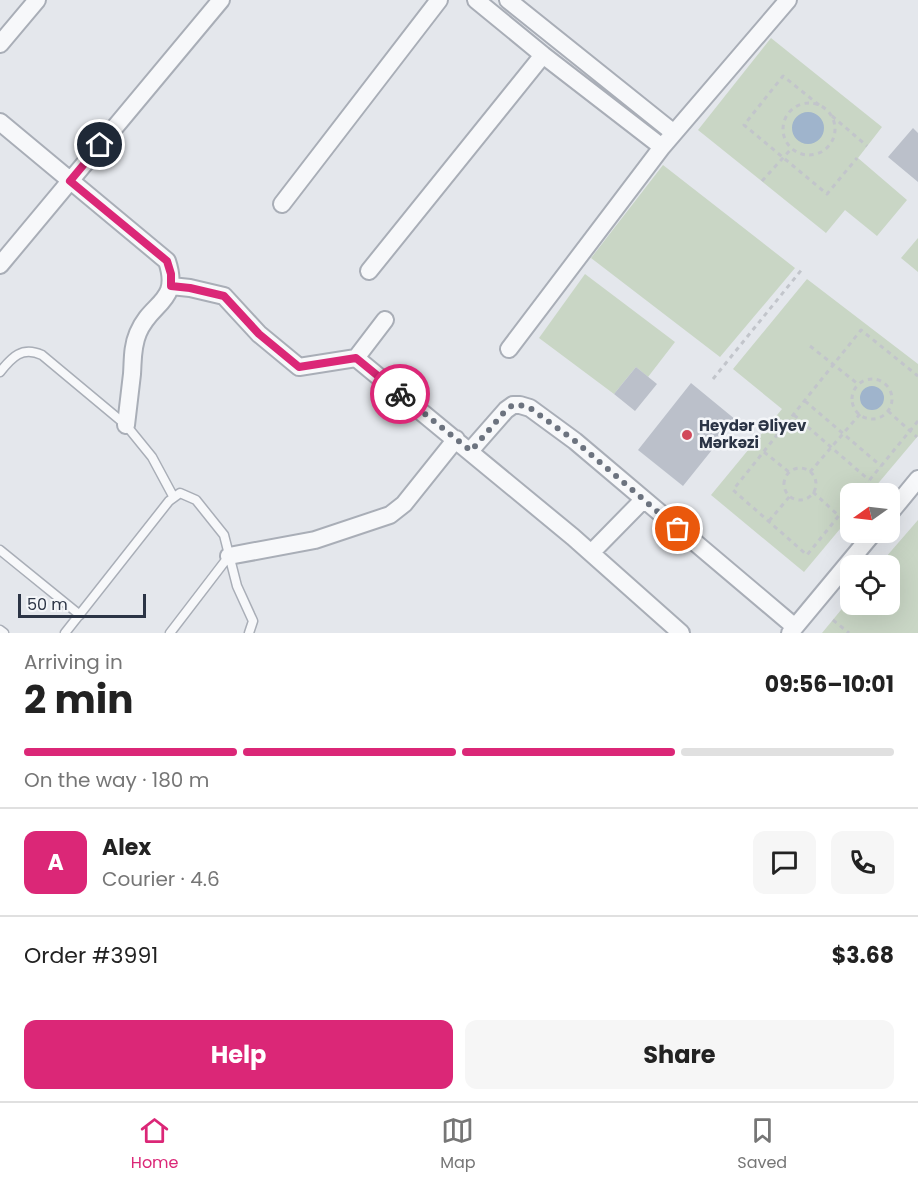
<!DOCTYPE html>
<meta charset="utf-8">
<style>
:root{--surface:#fff;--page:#f6f6f6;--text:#222;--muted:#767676;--line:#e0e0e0;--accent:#db2777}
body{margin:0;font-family:Poppins,sans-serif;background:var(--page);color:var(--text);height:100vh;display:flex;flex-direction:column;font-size:22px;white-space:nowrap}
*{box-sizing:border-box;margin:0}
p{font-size:20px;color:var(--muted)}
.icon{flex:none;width:33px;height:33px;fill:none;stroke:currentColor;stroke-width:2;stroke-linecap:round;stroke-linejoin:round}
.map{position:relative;height:633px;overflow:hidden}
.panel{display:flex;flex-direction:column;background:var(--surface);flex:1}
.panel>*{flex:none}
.needle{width:39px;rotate:256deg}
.tools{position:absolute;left:840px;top:483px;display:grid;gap:12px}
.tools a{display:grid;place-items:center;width:60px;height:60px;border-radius:12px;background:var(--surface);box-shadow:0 6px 24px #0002;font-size:30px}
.scale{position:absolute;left:18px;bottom:15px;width:128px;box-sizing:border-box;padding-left:6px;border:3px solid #2b3445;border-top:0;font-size:16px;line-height:21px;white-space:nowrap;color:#2b3445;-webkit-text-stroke:4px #f4f6f9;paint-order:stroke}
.pin{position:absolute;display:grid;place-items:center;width:51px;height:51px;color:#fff;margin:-26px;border:3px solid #fff;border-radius:50%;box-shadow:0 2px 6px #0007}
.courier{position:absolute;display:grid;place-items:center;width:60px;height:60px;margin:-30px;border:4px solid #db2777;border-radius:50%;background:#fff;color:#222;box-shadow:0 2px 8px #0007}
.overview em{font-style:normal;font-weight:700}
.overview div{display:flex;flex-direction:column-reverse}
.overview{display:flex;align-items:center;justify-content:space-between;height:102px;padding:0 24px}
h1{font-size:39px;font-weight:700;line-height:45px}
.bar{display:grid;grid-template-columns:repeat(4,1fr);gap:9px 6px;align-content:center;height:72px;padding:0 24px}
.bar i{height:8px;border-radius:4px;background:var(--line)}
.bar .active{background:var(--accent)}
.bar p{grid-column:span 4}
.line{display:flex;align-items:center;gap:15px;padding:0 24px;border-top:2px solid var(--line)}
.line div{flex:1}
.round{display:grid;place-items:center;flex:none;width:63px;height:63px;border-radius:12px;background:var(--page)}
.primary-button{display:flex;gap:12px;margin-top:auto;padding:12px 24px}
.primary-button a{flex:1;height:69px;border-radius:12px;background:var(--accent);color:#fff;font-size:24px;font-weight:700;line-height:69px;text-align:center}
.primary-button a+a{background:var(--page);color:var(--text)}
.dock{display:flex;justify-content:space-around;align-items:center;height:84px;border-top:2px solid var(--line);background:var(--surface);font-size:16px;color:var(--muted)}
.dock a{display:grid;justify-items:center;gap:3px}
.dock .active{color:var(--accent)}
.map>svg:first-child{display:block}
.green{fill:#c9d6c5}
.water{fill:#9fb4cc}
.building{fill:#bbc0ca}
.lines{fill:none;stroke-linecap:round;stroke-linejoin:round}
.lane-casing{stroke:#a9aeb7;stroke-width:11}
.street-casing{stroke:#a9aeb7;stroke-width:20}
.path{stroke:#c2c5cb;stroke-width:3;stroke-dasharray:4.5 4.5;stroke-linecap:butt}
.lane{stroke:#f7f8fa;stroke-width:8}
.street{stroke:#f7f8fa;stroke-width:16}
.done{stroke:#6c737f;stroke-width:6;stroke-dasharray:0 10.8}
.route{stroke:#db2777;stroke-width:8}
.poi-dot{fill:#d1495b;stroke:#f4f6f9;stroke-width:2}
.labels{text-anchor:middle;stroke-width:5;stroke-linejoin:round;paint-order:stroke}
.poi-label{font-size:15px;font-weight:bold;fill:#2b3445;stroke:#f4f6f9;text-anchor:start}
</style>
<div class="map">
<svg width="918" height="633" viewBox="0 0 918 633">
<rect width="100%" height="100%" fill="#e4e7ec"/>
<path class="green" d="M771 38 882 127 858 158 907 200 877 236 845 210 826 233 698 130Z
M663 165 795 268 720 357 591 258Z
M918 238V272L901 258Z
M585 274 675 342 648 377 636 367 614 394 539 338Z
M807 279 918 364V436L870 493 850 494V517L804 572 711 495 782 409 733 369Z
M918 520V633H822L850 599V604H890V566L879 565Z"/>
<path class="water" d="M792 128a16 16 0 1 1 32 0a16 16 0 1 1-32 0Z
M860 398a12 12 0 1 1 24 0a12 12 0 1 1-24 0Z"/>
<path class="building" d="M913 128 918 133V182L888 157Z
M636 367 657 384 635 411 614 394Z
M691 383 736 420 683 486 638 450Z"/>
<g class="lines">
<g class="lane-casing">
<path id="lane" d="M0 372C12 357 22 346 42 355L126 425 152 457 173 496
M0 550 80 615
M0 630 4 633
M65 633 169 501 180 493 196 500 224 535 237 586 253 621 249 633
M170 633 229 556"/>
</g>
<g class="street-casing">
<path id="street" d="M476 0 543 55 662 147
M508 0 674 133
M0 44 37 0
M0 122 167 261C181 303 151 301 138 333 132 347 133 360 132 374 130 391 128 408 126 425
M282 204 439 0
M0 265 221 0
M369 271 543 55
M171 286 190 288 224 296 259 334 299 367 356 358 385 320
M509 349 662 147 788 0
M356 358 573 537 681 633
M470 451 506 410 513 405H520L530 408 575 441 795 627
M890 513 918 479
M591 553 643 500
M229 556 315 540 390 515 404 504 456 439
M790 633 874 532"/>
</g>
<path class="path" d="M783 129a26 26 0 1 1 52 0a26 26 0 1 1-52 0Z
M819 105 783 76 744 125 827 194 857 158
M832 116 867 146
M762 181 792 148
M810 346 858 384
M713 379 803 268
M852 399a20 20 0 1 1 40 0a20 20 0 1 1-40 0Z
M805 401 881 466
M888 411 917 437
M794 415 869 480
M764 452 789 472
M784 484a16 16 0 1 1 32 0a16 16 0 1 1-32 0Z
M810 472 860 414
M813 492 839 516
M858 494 918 421
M850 502 807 555 733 490 861 330 918 376
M769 521 790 496
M833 620 849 633"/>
<use href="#lane" class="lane"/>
<use href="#street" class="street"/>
</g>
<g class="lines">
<path class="done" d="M400 394 471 451 506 410 513 405H520L530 408 575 441 678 529"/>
<path class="route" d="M100 145 70 181 167 261 171 274V286L190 288 224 296 259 334 299 367 356 358 400 394"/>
</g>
<circle class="poi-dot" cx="687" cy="435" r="6"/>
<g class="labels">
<g class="poi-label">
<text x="699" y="431">Heydər Əliyev<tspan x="699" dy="17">Mərkəzi</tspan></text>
</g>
</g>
</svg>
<div class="tools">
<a><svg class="needle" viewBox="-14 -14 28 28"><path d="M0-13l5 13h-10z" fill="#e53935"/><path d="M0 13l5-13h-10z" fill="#767676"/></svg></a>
<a><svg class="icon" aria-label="locate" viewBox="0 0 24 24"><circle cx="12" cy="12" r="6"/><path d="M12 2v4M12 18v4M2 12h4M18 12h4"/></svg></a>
</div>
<div class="scale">50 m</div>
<div class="pin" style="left:678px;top:529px;background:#ea580c"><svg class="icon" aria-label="bag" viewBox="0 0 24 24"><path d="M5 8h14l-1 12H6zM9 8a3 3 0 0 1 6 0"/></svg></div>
<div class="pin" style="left:100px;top:145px;background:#1f2937"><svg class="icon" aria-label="home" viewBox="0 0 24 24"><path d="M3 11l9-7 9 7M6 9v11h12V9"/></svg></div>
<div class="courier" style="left:400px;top:394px"><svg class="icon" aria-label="bike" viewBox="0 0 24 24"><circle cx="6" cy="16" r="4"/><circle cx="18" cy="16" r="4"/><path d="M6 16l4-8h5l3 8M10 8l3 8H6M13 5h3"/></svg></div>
</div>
<section class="panel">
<div class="overview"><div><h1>2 min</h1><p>Arriving in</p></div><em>09:56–10:01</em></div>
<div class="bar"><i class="active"></i><i class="active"></i><i class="active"></i><i></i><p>On the way · 180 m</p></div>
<div class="line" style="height:108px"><b class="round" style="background:var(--accent);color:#fff">A</b><div><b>Alex</b><p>Courier · 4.6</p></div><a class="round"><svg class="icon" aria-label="chat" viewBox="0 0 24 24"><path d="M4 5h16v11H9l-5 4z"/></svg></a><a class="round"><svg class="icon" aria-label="phone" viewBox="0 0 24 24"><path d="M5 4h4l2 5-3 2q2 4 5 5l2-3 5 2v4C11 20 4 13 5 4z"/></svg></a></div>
<div class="line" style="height:78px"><div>Order #3991</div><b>$3.68</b></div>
<div class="primary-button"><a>Help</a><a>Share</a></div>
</section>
<nav class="dock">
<a class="active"><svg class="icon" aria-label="home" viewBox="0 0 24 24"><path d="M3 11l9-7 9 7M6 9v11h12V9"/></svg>Home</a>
<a><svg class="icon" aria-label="map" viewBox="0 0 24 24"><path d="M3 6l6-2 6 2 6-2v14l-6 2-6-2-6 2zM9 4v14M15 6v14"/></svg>Map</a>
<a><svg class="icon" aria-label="saved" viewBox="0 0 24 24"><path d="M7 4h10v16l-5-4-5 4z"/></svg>Saved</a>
</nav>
